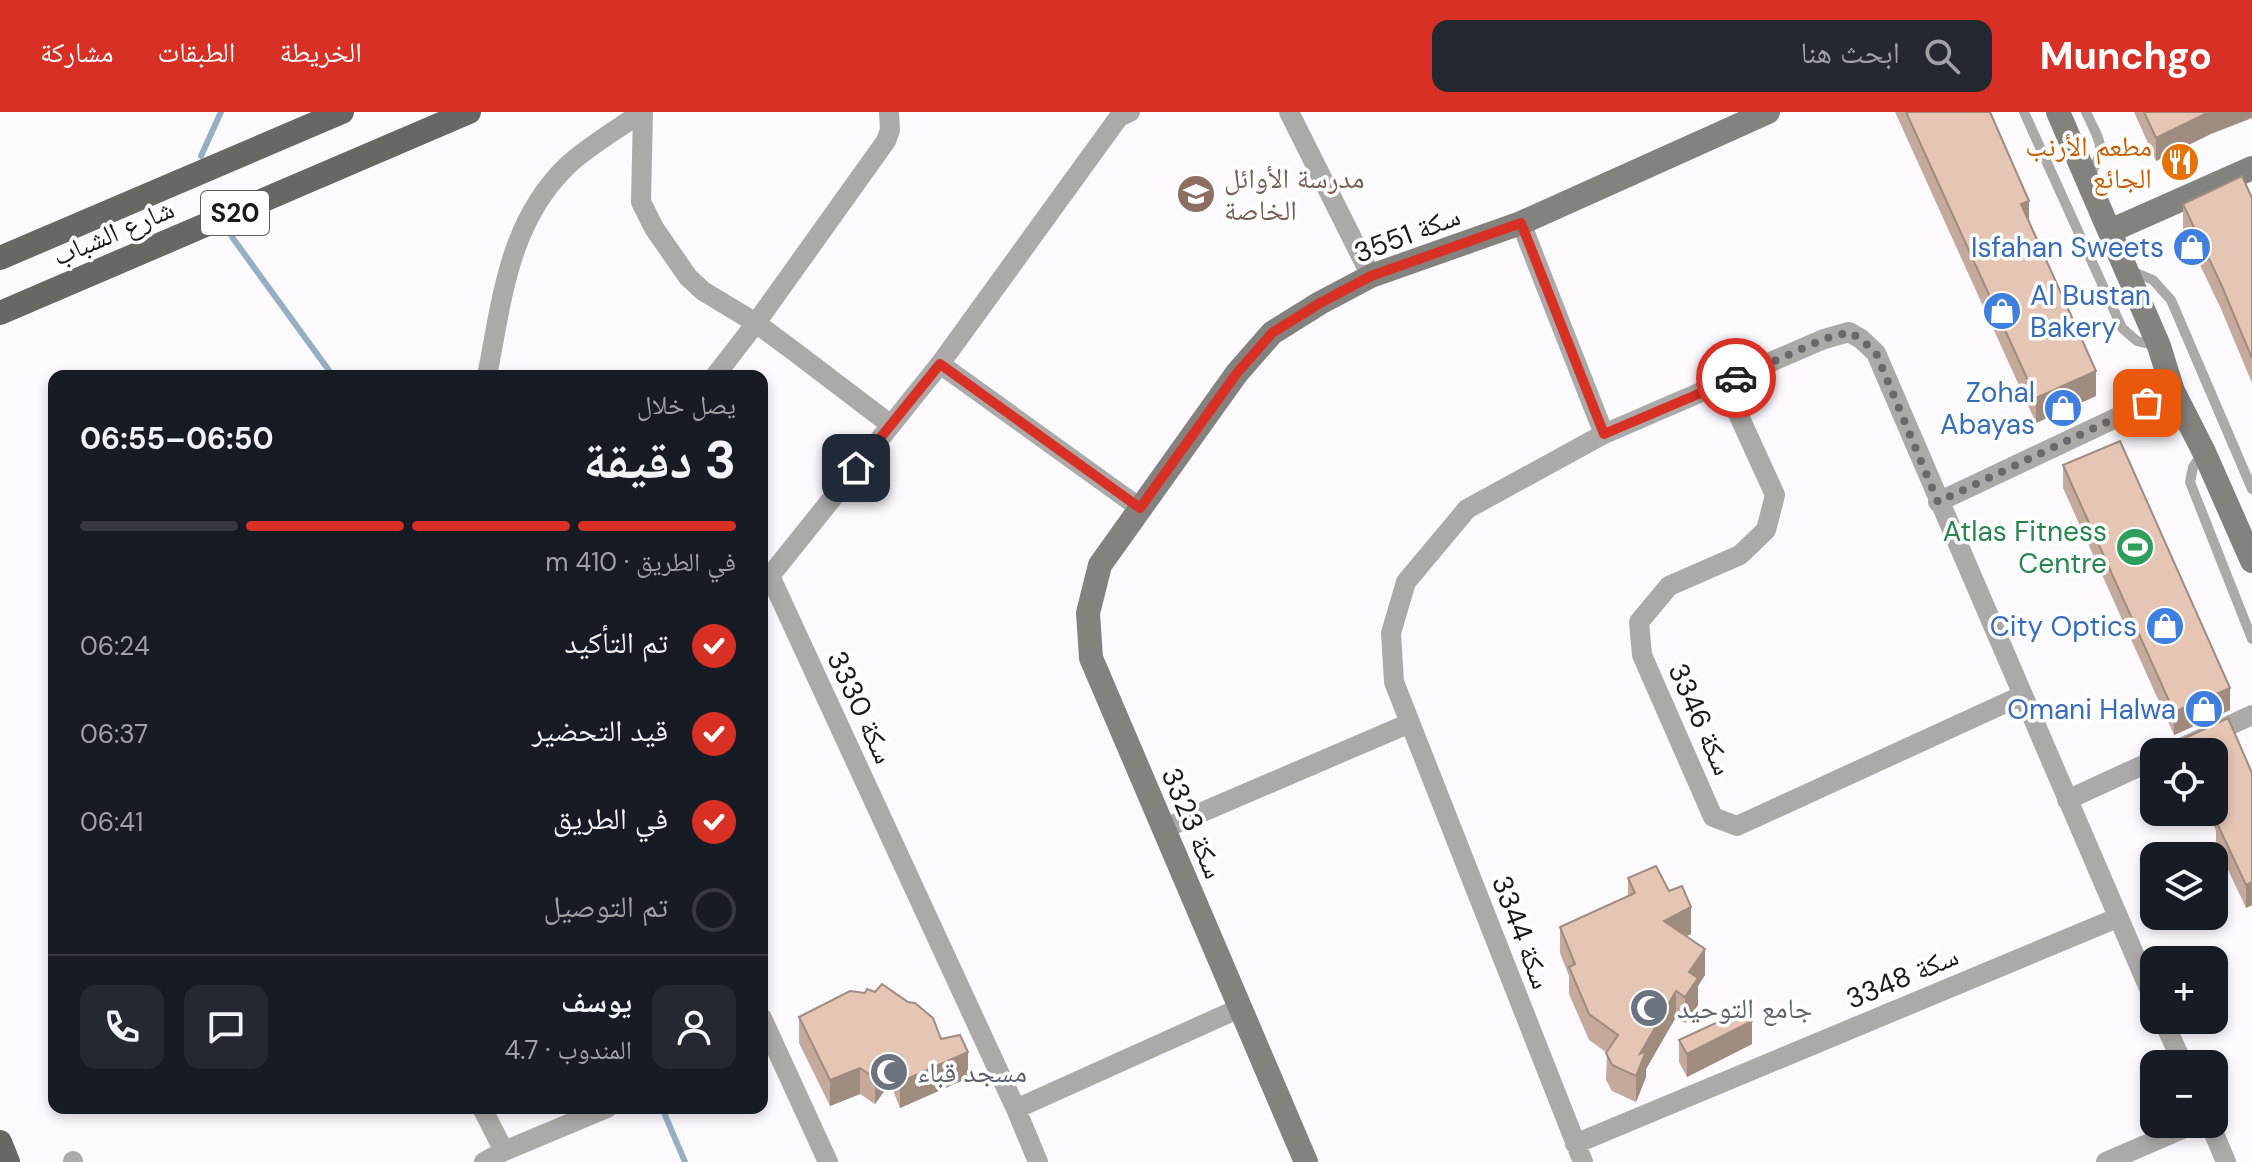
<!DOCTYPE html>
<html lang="ar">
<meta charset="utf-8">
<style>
:root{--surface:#171b24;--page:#242831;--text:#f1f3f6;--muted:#9ea1a6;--line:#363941;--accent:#d93025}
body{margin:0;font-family:"DM Sans","Noto Naskh Arabic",sans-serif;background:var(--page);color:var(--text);direction:rtl;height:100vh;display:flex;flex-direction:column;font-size:30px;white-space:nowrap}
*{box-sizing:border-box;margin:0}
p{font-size:26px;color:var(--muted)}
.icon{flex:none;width:44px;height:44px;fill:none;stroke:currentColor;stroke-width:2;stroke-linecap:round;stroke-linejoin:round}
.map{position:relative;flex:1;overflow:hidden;direction:ltr}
.panel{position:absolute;left:48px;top:258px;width:720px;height:744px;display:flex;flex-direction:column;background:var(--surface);border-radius:16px;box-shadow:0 4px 12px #0003;direction:rtl}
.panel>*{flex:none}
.tools{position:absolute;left:2140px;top:626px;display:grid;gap:16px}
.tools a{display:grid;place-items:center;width:88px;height:88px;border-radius:16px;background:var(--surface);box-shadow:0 4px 12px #0003;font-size:40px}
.pin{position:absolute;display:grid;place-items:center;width:68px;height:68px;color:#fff;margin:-34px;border-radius:16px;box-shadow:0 4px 12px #0006}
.courier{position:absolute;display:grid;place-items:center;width:80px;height:80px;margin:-40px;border:6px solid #d93025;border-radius:50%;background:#fff;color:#222;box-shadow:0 2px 10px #0007}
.head em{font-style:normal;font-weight:700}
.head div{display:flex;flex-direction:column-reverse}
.head{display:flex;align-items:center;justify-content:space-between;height:136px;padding:0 32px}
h1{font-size:52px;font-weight:700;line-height:60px}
.bar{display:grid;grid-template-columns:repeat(4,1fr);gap:12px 8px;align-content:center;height:96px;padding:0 32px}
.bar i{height:10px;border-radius:6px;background:var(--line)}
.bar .selected{background:var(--accent)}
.bar p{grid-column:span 4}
.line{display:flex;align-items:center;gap:20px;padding:0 32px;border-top:2px solid var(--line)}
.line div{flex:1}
.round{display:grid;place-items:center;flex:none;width:84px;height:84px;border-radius:16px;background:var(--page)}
ol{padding:0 32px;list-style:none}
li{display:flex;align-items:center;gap:24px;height:88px}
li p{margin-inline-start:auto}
li .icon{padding:8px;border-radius:50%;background:var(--accent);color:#fff;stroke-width:4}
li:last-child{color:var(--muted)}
li i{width:44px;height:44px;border:4px solid var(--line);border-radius:50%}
header{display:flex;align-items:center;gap:48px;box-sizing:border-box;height:112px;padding:0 40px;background:var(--accent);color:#fff}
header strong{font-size:38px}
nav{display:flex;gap:44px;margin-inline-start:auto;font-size:28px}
.search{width:560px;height:72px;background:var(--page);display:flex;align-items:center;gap:20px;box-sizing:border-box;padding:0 28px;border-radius:16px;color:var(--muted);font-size:30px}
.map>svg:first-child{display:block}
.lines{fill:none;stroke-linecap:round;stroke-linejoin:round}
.stream{stroke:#96afc5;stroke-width:6}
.lane{stroke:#abaaa8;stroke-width:10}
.street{stroke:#abaaa8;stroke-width:20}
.secondary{stroke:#84827f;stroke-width:24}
.primary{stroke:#696763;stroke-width:24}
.wall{fill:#c5aa9c}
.shaded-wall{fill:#a08b7f}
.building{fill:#e5c6b5;stroke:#a08b7f;stroke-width:2}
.done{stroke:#69686b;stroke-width:8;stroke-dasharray:0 14.4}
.route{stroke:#d93025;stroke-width:10}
.labels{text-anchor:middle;stroke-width:7;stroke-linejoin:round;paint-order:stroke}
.shield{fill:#fff;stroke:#5f5e5f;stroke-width:2}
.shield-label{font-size:26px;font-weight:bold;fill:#1a191b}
.food-label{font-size:28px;fill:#c56008;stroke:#fff;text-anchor:end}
.education-label{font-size:28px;fill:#785e54;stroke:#fff;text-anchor:start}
.street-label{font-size:28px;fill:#1a191b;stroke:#fff}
.shop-label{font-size:28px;fill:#366cbe;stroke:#fff;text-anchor:end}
.leisure-label{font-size:28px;fill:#27864d;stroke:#fff;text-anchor:end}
.worship-label{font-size:28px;fill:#5b616d;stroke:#fff;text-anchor:start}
</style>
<header>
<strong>Munchgo</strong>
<div class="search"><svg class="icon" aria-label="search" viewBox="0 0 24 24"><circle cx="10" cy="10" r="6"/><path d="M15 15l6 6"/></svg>ابحث هنا</div>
<nav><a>الخريطة</a><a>الطبقات</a><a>مشاركة</a></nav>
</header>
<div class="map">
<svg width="2252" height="1050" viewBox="0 0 2252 1050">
<rect width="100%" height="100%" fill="#fdfaff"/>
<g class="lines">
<path class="stream" d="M201 44 221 0
M232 125 333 264
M662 996 685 1050"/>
<path class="lane" d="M2024 0 2122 216 2137 229 2157 234
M2086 0C2100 31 2108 34 2089 65
M2129 158 2153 168 2171 188 2252 377
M2202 342 2193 355 2190 370 2252 527"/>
<path class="street" d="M643 0 641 90 654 116 688 165 703 179 756 211 795 240 891 313
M1289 0 1371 164
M1521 111 1604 322
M940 252 1140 396
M487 264C502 189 508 111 567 54 588 34 618 17 642 0
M715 264 756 211 886 29 890 18 889 0
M1724 271 1775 383 1766 418 1740 443 1669 474 1639 510 1642 543 1713 705 1737 714 2023 583
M1938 390 2173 279
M2172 640 2252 603
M2067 688 2154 648
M1163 717 1410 611
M762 906 828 1050
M2163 908 2183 952
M482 996 504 1039
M1016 997 1240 896
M2210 1012 2226 1050
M1575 1032 2117 806
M73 1049V1050
M484 1050 504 1039 607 996
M1038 1050 1016 997 770 464 940 252 1119 5 1130 0
M1583 1050 1394 570 1391 521 1406 470 1467 397 1604 322 1824 227 1849 220 1861 227 1876 241 2154 888
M2106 1050 2194 1012"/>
<path class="secondary" d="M2058 0 2159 234 2173 279 2204 340 2252 449
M2110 119 2252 56
M1306 1050 1091 546 1088 501 1100 453 1237 261 1272 221 1320 191 1371 164 1521 111 1768 0"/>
<path class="primary" d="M0 146 342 0
M0 201 469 0
M0 1030 8 1050"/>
</g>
<path class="wall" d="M1895 0H1990L2029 109 2096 284 2036 311Z
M2134 0H2252L2156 49Z
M2252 86V271L2221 197 2183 117V92Z
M2063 353 2230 598 2174 623 2063 376Z
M2228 606 2252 661V793L2246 796 2216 732V719L2208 700H2214V640H2185V626Z
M1628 766 1691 822 1686 824 1705 863 1698 874V893L1685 911 1676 905 1646 957V965L1636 990 1612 979 1606 968 1607 941 1589 928 1569 882V864L1560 841V815L1628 784Z
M908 890 941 927 968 966 900 996 890 971 875 992 860 982 830 994 799 931V905Z
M1679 928 1752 932 1687 965 1679 950Z"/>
<path class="shaded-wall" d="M2209 0H2252V6L2211 22 2156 49V26Z
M2029 89V113L2021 92Z
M2096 259V284L2036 311V286Z
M2230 576V598L2174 623V600Z
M2252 770V793L2246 796V773Z
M1691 795V822L1664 835V809Z
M1705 837V863L1698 874V893L1685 911V885L1689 860Z
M1676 879V905L1646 957V965L1636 990V964L1640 942Z
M1752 909V932L1687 965V942Z
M968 940V966L900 996V970Z
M890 945V971L875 992V966Z
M860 956V982L830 994V968Z"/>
<path class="building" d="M1906 0H1990L2029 89 2021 92 2096 259 2036 286Z
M2144 0H2209L2156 26Z
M2242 64 2252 86V246L2221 172 2183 92Z
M2120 329 2230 576 2174 600 2063 353Z
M2228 606 2252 661V770L2246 773 2216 709 2221 707 2214 691V640H2192L2185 626Z
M1656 754 1669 779 1682 774 1691 795 1664 809 1705 837 1689 860 1698 866 1685 885 1676 879 1640 942 1646 939 1636 964 1612 953 1606 941 1618 923 1589 902 1569 855 1575 852 1560 815 1635 781 1628 766Z
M882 872 908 890 915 891 933 906 941 927 960 923 968 940 900 970 890 945 875 966 860 956 830 968 799 905 850 879 865 881 867 877 875 880Z
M1746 897 1752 909 1687 942 1679 928Z"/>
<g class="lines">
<path class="done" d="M1736 266 1824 227 1849 220 1861 227 1876 241 1938 390 2147 291"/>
<path class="route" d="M856 356 940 252 1140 396 1237 261 1272 221 1320 191 1371 164 1521 111 1604 322 1736 266"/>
</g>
<defs>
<g id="restaurant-disc" transform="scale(2)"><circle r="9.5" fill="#e8710a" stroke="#fff"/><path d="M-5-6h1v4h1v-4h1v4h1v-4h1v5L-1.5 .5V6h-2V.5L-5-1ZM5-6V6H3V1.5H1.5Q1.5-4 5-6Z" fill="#fff"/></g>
<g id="school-disc" transform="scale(2)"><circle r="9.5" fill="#8d6e63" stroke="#fff"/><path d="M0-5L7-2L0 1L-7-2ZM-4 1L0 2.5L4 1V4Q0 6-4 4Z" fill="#fff"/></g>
<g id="shop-disc" transform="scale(2)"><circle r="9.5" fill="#3f7fe0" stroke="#fff"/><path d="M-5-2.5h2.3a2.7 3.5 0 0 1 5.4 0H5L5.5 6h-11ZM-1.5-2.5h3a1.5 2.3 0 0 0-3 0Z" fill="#fff"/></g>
<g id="stadium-disc" transform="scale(2)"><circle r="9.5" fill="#2e9e5b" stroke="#fff"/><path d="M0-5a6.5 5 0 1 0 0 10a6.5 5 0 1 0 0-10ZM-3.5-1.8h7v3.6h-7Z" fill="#fff"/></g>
<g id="mosque-disc" transform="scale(2)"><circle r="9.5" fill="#6b7280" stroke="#fff"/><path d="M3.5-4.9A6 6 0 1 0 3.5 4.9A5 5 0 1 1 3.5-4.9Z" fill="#fff"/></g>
</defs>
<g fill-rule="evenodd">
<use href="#restaurant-disc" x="2180" y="50"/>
<use href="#school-disc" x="1196" y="82"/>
<use href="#shop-disc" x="2192" y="135"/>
<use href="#shop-disc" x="2002" y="199"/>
<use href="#shop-disc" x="2063" y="296"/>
<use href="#stadium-disc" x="2135" y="435"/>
<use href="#shop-disc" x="2165" y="514"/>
<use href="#shop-disc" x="2204" y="597"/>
<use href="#mosque-disc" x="1649" y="896"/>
<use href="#mosque-disc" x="889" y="960"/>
</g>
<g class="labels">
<rect class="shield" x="201" y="79" width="68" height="44" rx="6"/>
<g class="shield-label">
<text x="235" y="110">S20</text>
</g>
<g class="food-label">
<text x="2152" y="44">مطعم الأرنب<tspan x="2152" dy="32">الجائع</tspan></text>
</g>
<g class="education-label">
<text x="1224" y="76">مدرسة الأوائل<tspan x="1224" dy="32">الخاصة</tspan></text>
</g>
<g class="street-label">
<text transform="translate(113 120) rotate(-23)" y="10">شارع الشباب</text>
<text transform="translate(1407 122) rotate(-21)" y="10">سكة 3551</text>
<text transform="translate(861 595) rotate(65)" y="10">سكة 3330</text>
<text transform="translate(1701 607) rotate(66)" y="10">سكة 3346</text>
<text transform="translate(1193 711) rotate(67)" y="10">سكة 3323</text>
<text transform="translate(1522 820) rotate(69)" y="10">سكة 3344</text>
<text transform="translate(1902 865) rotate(-23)" y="10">سكة 3348</text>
</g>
<g class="shop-label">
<text x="2164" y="145">Isfahan Sweets</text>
<text x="2030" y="193" text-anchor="start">Al Bustan<tspan x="2030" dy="32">Bakery</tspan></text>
<text x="2035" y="290">Zohal<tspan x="2035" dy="32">Abayas</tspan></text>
<text x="2137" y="524">City Optics</text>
<text x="2176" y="607">Omani Halwa</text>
</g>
<g class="leisure-label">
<text x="2107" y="429">Atlas Fitness<tspan x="2107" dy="32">Centre</tspan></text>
</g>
<g class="worship-label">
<text x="1677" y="906">جامع التوحيد</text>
<text x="917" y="970">مسجد قباء</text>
</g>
</g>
</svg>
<div class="tools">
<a><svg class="icon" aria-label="locate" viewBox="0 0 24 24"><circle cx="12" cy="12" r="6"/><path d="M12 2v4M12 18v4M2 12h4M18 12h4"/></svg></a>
<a><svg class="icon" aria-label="layers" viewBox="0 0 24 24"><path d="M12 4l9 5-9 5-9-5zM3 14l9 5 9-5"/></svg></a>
<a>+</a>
<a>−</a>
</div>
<div class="pin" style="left:2147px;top:291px;background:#ea580c"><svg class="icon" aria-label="bag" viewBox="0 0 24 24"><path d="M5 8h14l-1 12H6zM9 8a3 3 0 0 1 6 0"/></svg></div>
<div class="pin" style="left:856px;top:356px;background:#1f2937"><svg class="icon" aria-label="home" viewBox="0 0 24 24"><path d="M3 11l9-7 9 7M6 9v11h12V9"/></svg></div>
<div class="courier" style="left:1736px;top:266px"><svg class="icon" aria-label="car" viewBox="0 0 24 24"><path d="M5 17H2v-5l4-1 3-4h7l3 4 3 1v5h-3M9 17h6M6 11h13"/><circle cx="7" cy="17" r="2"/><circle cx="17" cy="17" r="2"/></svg></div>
<section class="panel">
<div class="head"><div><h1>3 دقيقة</h1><p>يصل خلال</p></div><em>06:50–06:55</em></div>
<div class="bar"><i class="selected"></i><i class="selected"></i><i class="selected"></i><i></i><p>في الطريق · 410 m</p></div>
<ol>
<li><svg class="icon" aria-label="check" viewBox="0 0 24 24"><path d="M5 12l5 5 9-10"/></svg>تم التأكيد<p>06:24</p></li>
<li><svg class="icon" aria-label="check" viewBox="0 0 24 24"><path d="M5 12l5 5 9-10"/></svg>قيد التحضير<p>06:37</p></li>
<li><svg class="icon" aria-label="check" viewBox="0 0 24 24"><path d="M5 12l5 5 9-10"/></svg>في الطريق<p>06:41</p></li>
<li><i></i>تم التوصيل</li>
</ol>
<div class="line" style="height:144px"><a class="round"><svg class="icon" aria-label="person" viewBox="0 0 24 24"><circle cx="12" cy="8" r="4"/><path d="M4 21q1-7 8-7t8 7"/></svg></a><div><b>يوسف</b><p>المندوب · 4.7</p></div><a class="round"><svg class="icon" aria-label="chat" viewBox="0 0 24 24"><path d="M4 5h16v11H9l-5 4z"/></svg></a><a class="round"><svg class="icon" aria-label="phone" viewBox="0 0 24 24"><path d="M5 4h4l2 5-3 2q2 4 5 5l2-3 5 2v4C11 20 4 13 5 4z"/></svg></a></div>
</section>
</div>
